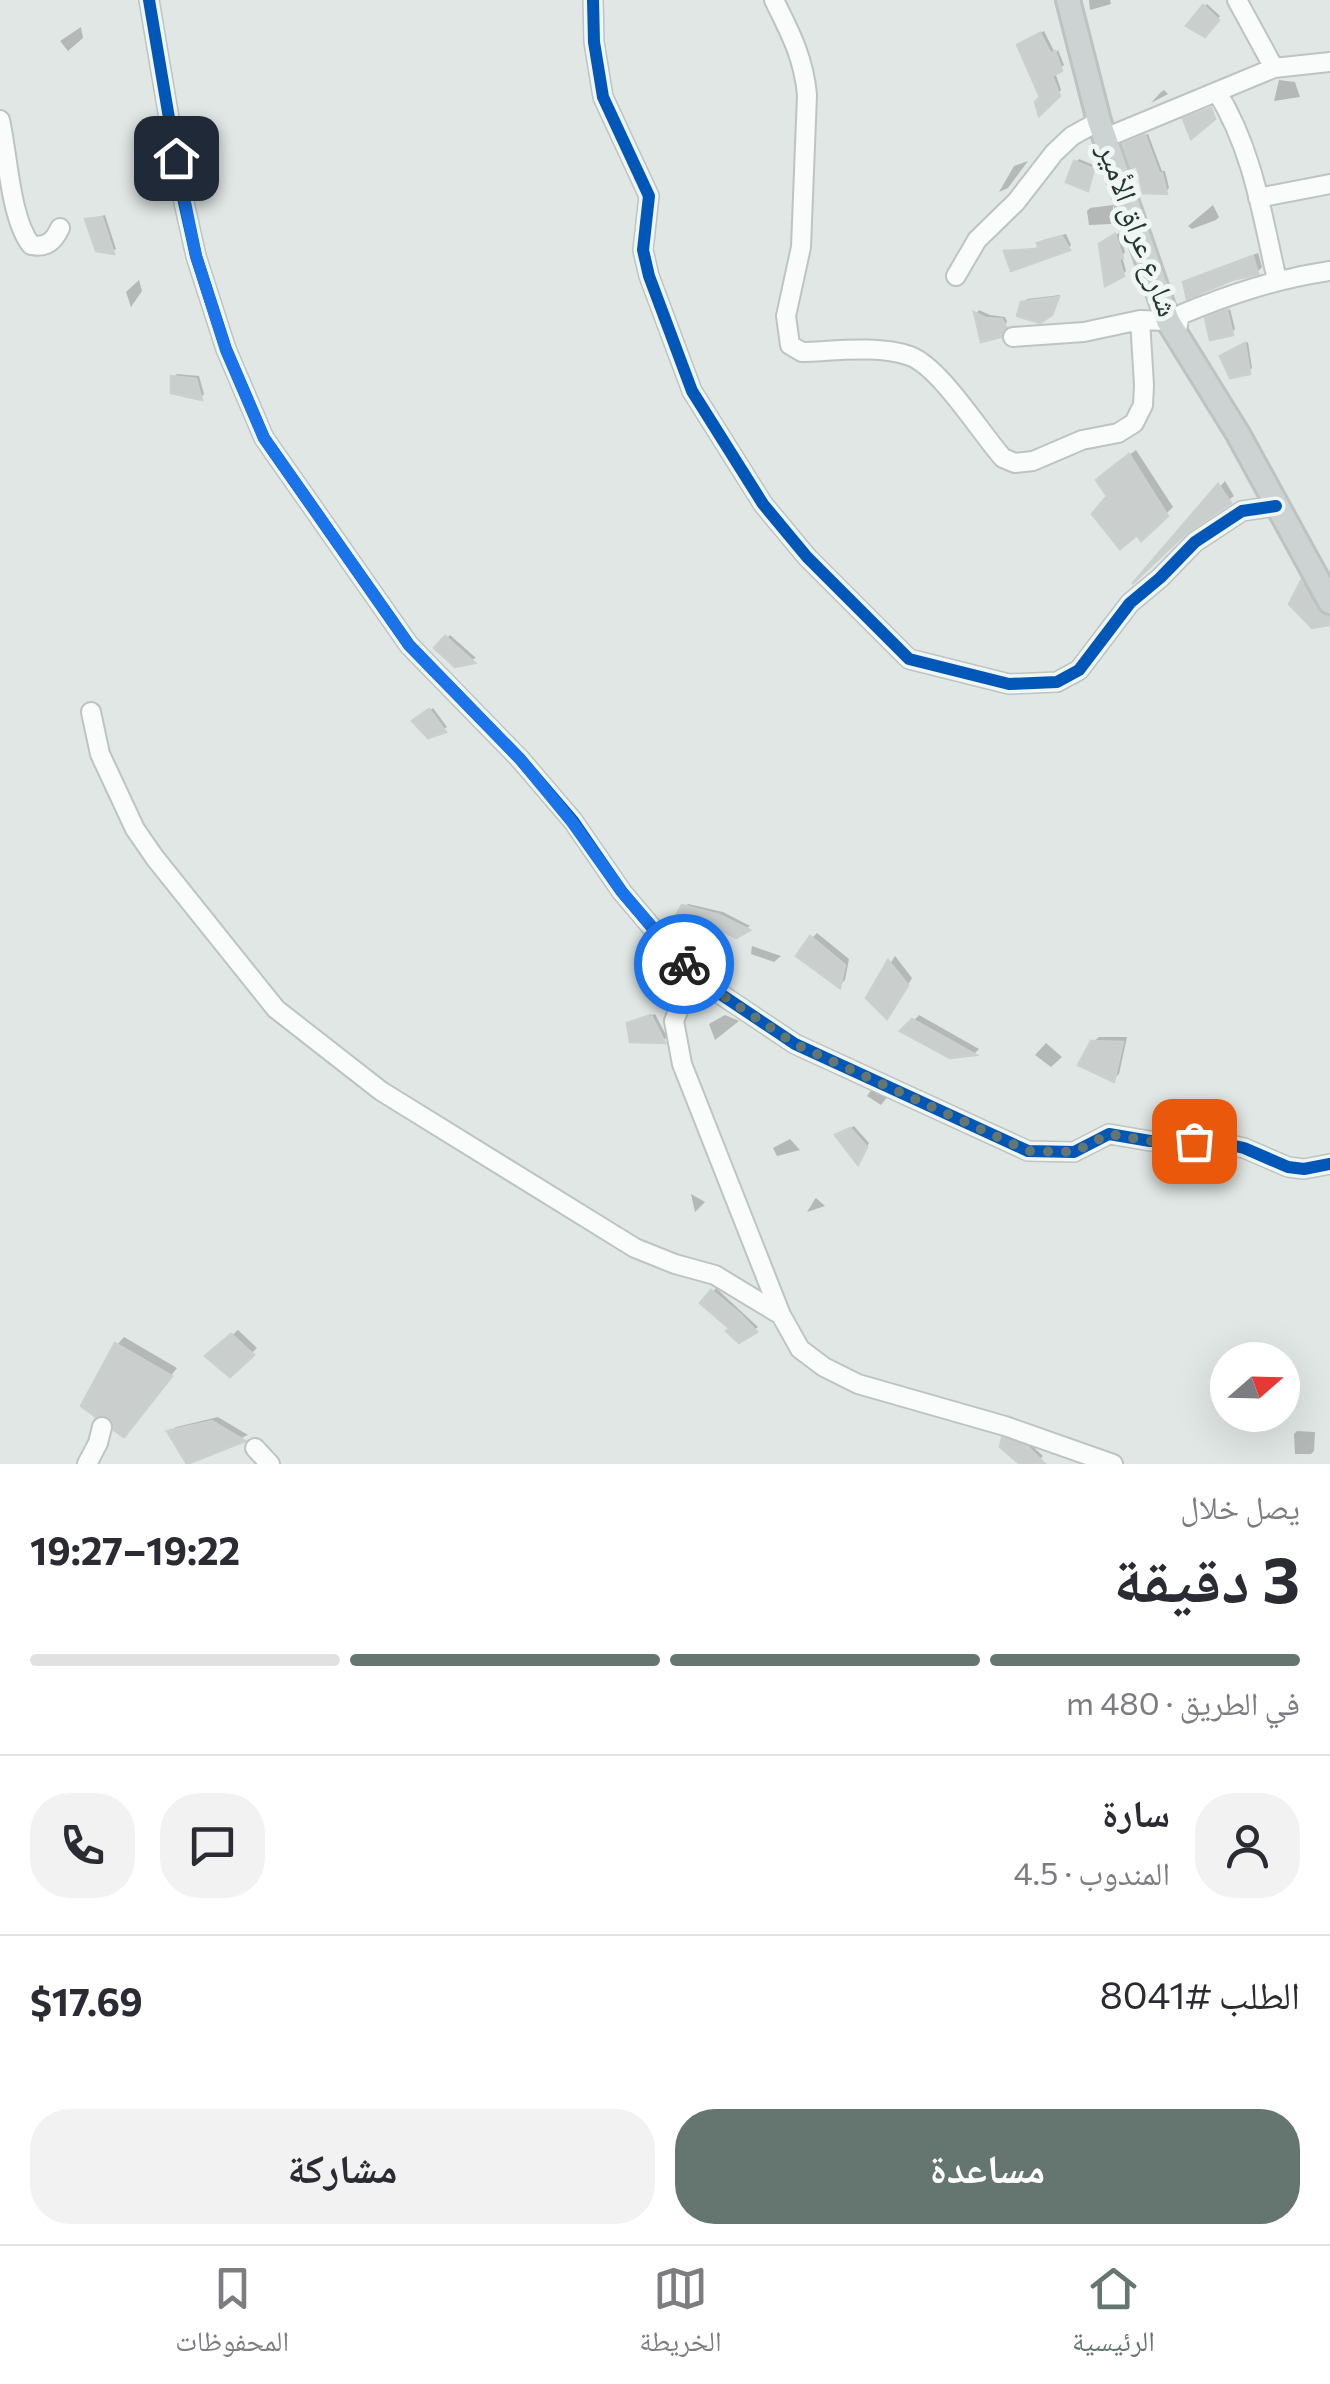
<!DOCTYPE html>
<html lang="ar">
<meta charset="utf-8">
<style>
:root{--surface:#fff;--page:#f2f2f3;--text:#2b2b33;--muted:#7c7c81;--line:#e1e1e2;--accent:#657570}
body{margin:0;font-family:Commissioner,"Noto Naskh Arabic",sans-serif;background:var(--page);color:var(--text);direction:rtl;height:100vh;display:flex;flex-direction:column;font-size:38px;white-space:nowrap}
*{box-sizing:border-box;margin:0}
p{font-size:32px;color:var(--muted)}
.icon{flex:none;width:55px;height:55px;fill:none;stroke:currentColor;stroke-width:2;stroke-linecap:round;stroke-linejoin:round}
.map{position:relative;height:1464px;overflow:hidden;direction:ltr}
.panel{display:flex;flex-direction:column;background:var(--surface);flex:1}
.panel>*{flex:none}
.needle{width:65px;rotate:70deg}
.fabs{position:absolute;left:1210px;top:1342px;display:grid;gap:20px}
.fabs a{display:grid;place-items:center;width:90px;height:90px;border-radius:50%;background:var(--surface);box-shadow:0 10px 40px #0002;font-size:50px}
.pin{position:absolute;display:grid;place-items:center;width:85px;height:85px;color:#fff;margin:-42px;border-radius:20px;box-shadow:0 5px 15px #0006}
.courier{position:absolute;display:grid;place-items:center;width:100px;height:100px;margin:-50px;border:8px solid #1a73e8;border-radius:50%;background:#fff;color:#222;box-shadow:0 2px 12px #0007}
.overview em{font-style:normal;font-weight:700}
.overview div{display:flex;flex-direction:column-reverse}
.overview{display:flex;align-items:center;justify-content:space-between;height:170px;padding:0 30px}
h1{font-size:65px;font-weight:700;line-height:75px}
.bar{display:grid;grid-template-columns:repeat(4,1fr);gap:15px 10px;align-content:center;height:120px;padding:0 30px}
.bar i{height:12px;border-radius:8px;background:var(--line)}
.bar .selected{background:var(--accent)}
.bar p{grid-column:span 4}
.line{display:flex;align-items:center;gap:25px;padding:0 30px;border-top:2px solid var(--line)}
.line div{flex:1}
.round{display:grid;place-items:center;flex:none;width:105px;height:105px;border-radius:40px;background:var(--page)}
.primary-button{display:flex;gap:20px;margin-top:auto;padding:20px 30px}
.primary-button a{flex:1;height:115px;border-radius:40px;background:var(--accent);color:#fff;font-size:40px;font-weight:700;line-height:115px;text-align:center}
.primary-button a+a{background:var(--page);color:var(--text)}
.menu{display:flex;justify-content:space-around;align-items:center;height:140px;border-top:2px solid var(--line);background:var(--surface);font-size:28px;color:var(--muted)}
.menu a{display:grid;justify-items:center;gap:5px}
.menu .selected{color:var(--accent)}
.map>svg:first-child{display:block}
.shadow{fill:#0003}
.building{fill:#cacfcd;stroke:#cad0cd;stroke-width:2.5}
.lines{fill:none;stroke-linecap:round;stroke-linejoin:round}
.minor-casing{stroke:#bec4c1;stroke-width:22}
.major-casing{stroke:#bcc3c1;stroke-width:28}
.minor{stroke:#fafbfb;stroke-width:18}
.major{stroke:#cdd3d2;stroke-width:22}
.cycleway-casing{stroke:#eff6f3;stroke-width:19}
.cycleway{stroke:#0057b8;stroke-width:12}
.done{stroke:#657570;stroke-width:10;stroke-dasharray:0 18}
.route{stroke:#1a73e8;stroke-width:12}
.labels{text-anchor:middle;stroke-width:10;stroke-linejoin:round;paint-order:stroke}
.street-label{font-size:30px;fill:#223732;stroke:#eff6f3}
</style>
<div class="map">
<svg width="1330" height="1464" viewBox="0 0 1330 1464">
<rect width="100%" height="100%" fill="#e1e7e4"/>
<path class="shadow" d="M1089 0H1110L1111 4 1090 10Z
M1207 4 1220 16 1205 34 1189 25Z
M81 27 83 38 68 51 60 41Z
M1044 31 1055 53 1058 50 1064 65 1055 72 1061 90 1041 111 1043 97 1023 42Z
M1279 80 1295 82 1300 97 1274 101Z
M1164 90 1168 94 1151 103 1161 92Z
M1148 134 1162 171H1165L1169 188 1166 191 1126 145Z
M1079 159 1096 166 1087 188 1076 162Z
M1028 161 1008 188 999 192 1014 166Z
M1113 205 1114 221 1111 224 1089 225 1087 211 1090 208Z
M1213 205 1219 217 1216 220 1192 229 1188 226Z
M105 215 116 249 113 251 98 249 88 220Z
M1119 233 1125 252 1122 256 1126 271 1123 274 1105 241Z
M1066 234 1071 245 1068 248 1007 252 1041 247 1043 240Z
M1258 253 1262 267 1257 272 1189 295 1186 283 1191 278Z
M139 280 142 291 131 307 126 292Z
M1060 295 1051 313 1024 303 1027 299Z
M1230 309 1235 329 1231 333 1208 319Z
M979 310 990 315 1005 317 1007 322 1003 330 983 339 977 313Z
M1248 342 1252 368 1248 371 1226 353Z
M177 374 199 376 204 394 201 397 174 391V377Z
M1136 450 1173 507 1142 537 1111 496 1106 473Z
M1225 481 1234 496 1185 531 1165 550Z
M1308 578 1330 611V622L1292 603Z
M450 635 476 658 456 665 438 648Z
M433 708 447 727 429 736 418 718Z
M688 904 723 912 750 926 736 935 684 907Z
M817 933 849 959 845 980 840 985 812 938Z
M752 946 781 956 774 962 751 954Z
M895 956 912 978 892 1010 869 997Z
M655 1014 667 1037 664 1040 632 1039 629 1024Z
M725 1015 739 1021 715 1040 709 1024Z
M919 1015 979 1049 975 1053 950 1055 904 1031Z
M1099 1037H1127L1119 1074 1113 1079 1093 1042Z
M1046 1043 1062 1057 1051 1067 1035 1055Z
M872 1089 888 1096 881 1105 867 1096Z
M854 1126 869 1143 859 1162 842 1133Z
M790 1139 800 1150 777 1156 773 1148Z
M691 1194 705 1202 695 1212Z
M816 1198 825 1206 807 1212 815 1199Z
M716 1288 758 1327 740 1340 733 1328 704 1303Z
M238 1330 257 1348 230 1374 209 1356Z
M124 1337 177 1368 131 1426 117 1345Z
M1245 1415H1280L1274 1422Z
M218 1417 248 1435 188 1462 170 1432 176 1427Z
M1297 1431 1315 1432 1314 1451 1311 1454H1295L1294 1434Z
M1007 1436 1031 1445 1043 1456 1034 1464H1024L1004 1439Z"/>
<path class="building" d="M1203 5 1219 20 1205 37 1186 26Z
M1040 33 1051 54 1055 51 1062 71 1052 76 1060 96 1039 116 1035 102 1040 97 1017 45Z
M1211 108 1215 119 1191 139 1183 119Z
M1145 135 1159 173H1162L1167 194 1143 193 1137 166 1131 168 1123 144Z
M1074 161 1094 169 1088 191 1066 182Z
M102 217 114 254 96 251 85 219Z
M1115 234 1123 258 1119 259 1124 276 1105 286 1099 244Z
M1062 236 1070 250 1011 271 1004 251 1039 249 1037 243Z
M1253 256 1258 274 1232 280 1187 299 1183 282Z
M1059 297 1052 315 1040 323 1017 316 1021 302Z
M1227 310 1233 335 1210 340 1205 318Z
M974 312 986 318 1002 319 1006 327 1001 337 981 342Z
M1245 343 1250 374 1230 378 1220 356Z
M171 376 196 379 202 400 171 393Z
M1129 454 1168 516 1141 541 1137 535 1120 549 1092 514 1107 496 1096 480Z
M1218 484 1231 503 1186 533 1132 584Z
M1301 581 1317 610 1330 618V625L1312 628 1289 604Z
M445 636 475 663 455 667 434 648Z
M429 709 446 732 428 738 412 721Z
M682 905 719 915 750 930 736 938 701 919 689 931 675 917Z
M810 936 845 965 840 988 796 956Z
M888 960 908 985 887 1019 866 998Z
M651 1015 665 1043 630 1042 627 1023Z
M912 1019 976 1055 950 1058 900 1031Z
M1091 1041 1123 1042 1114 1082 1078 1065Z
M850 1128 867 1147 858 1165 835 1135Z
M711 1290 740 1314 757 1332 739 1343 726 1331 729 1328 700 1303Z
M231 1334 254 1355 230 1377 205 1356Z
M115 1343 172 1376 124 1437 114 1430 110 1417H96L81 1406Z
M212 1421 245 1441 187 1464 167 1431Z
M1002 1438 1028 1447 1045 1464H1020L1000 1447Z"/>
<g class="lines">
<g class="minor-casing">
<path id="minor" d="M149 0 181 189 196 256 226 349 264 438 409 645 520 759 573 821 622 892 692 975 795 1044 1028 1151 1074 1152 1109 1134 1150 1141H1213L1244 1148 1288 1167 1304 1169 1330 1164
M593 0 594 42 603 97 649 196 643 250 649 276 692 391 763 504 807 557 909 659 1009 684 1057 682 1079 670 1130 603 1160 578 1195 542 1242 511 1276 506
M774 0C790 32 804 59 807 95L801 247 786 316 790 345 802 352C835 351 878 345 910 356 940 367 980 432 1003 458L1015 463 1033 461 1082 440 1118 433 1134 423 1143 405 1144 385 1140 320
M1237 0 1274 68
M1217 92C1253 150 1262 215 1277 280
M0 120C8 155 10 218 31 245 47 248 54 241 60 228
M1105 138 1274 68 1330 62
M1258 198 1330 184
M956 276 977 240 1016 202 1054 153 1072 136 1099 121
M1176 334 1180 315C1230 294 1276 279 1330 271
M1013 337 1084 332 1140 320 1168 321
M91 712 100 754 135 829 155 858 276 1009 381 1091 635 1248 675 1264 715 1275 781 1315
M692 975 674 1021 682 1064 781 1315 800 1349 824 1367 858 1384 1005 1426 1113 1464
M255 1448 270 1464
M87 1464 98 1443 102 1427"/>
</g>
<g class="major-casing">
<path id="major" d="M1068 0 1099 121 1168 321 1238 434 1330 602"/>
</g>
<use href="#minor" class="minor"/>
<use href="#major" class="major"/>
<g class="cycleway-casing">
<path id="cycleway" d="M149 0 181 189 196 256 226 349 264 438 409 645 520 759 573 821 622 892 692 975 795 1044 1028 1151 1074 1152 1109 1134 1150 1141H1213L1244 1148 1288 1167 1304 1169 1330 1164
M593 0 594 42 603 97 649 196 643 250 649 276 692 391 763 504 807 557 909 659 1009 684 1057 682 1079 670 1130 603 1160 578 1195 542 1242 511 1276 506"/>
</g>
<use href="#cycleway" class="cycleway"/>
</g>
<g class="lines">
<path class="done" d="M684 964 692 975 795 1044 1028 1151 1074 1152 1109 1134 1150 1141H1194"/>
<path class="route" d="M176 158 196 256 226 350 264 438 409 645 520 759 572 822 622 892 684 964"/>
</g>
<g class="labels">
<g class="street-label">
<text transform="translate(1138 230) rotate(70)" y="10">شارع عراق الأمير</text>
</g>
</g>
</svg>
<div class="fabs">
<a><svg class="needle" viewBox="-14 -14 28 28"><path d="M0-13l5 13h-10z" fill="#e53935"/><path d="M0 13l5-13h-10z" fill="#7c7c81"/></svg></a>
</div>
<div class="pin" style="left:1194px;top:1141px;background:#ea580c"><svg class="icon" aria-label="bag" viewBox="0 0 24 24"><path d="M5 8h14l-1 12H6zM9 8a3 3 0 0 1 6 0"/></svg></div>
<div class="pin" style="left:176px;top:158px;background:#1f2937"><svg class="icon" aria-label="home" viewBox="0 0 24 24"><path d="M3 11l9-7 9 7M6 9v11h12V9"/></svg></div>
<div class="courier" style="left:684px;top:964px"><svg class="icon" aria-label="bike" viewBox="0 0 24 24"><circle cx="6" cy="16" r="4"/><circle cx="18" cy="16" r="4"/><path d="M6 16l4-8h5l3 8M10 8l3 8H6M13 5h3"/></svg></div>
</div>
<section class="panel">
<div class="overview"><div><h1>3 دقيقة</h1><p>يصل خلال</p></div><em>19:22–19:27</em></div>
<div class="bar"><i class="selected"></i><i class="selected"></i><i class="selected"></i><i></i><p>في الطريق · 480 m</p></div>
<div class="line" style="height:180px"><a class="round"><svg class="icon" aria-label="person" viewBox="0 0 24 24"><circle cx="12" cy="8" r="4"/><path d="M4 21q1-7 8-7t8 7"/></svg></a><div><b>سارة</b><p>المندوب · 4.5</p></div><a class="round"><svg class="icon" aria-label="chat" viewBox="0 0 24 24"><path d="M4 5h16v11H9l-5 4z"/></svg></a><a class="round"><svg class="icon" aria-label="phone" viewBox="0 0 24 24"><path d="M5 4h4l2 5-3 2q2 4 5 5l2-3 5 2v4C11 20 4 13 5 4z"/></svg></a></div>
<div class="line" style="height:130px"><div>الطلب #8041</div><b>$17.69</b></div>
<div class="primary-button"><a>مساعدة</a><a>مشاركة</a></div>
</section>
<nav class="menu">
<a class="selected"><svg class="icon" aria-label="home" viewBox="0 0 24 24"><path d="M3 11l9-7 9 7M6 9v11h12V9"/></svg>الرئيسية</a>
<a><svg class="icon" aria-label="map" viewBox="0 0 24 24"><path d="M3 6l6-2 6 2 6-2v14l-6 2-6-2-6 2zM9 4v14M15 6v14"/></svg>الخريطة</a>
<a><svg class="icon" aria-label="saved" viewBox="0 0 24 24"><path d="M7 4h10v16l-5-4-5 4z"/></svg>المحفوظات</a>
</nav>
